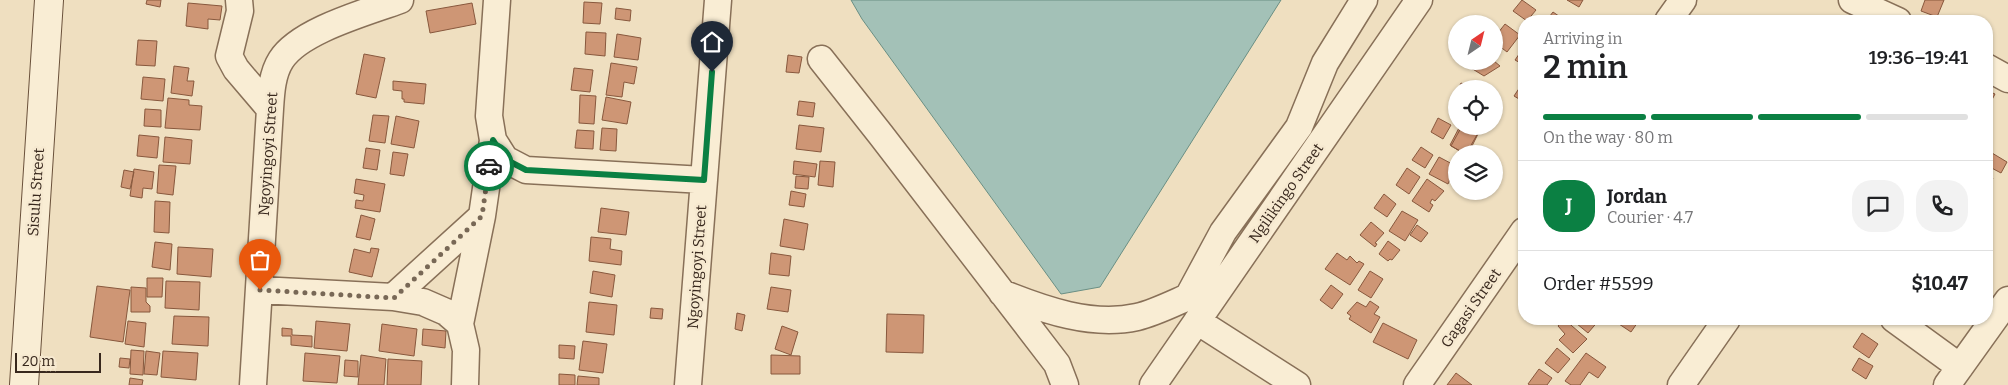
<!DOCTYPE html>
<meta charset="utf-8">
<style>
:root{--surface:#fff;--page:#f2f2f2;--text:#202124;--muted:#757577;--line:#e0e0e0;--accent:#0b8043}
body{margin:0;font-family:Bitter,serif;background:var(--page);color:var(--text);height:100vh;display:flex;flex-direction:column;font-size:19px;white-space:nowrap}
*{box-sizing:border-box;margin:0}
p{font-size:16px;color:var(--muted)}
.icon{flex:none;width:28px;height:28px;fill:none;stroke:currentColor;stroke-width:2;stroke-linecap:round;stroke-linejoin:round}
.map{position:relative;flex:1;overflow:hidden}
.details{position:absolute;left:1518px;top:15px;width:475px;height:310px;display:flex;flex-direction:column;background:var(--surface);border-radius:20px;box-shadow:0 1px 4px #0004}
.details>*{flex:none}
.needle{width:32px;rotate:35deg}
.tools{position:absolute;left:1448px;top:15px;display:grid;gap:10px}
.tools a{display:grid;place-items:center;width:55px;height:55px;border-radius:50%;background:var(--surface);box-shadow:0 1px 4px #0004;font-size:25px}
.scale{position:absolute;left:15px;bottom:12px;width:86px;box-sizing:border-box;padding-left:5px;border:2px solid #38281d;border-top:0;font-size:14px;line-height:18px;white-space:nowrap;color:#38281d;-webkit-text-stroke:4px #f6e9d0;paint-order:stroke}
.pin{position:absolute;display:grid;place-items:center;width:42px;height:42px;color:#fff;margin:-51px -21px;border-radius:50% 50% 50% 0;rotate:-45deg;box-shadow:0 0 5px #0007}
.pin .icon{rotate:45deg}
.courier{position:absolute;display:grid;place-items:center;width:50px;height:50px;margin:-25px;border:4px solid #0b8043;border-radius:50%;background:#fff;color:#222;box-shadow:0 1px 6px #0007}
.head em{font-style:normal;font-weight:600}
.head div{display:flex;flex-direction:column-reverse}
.head{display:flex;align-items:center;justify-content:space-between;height:85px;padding:0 25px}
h1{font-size:32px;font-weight:600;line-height:38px}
.bar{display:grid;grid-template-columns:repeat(4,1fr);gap:8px 5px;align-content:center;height:60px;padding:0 25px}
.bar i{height:6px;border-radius:4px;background:var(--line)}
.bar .active{background:var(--accent)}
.bar p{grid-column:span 4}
.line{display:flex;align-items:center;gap:12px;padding:0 25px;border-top:1px solid var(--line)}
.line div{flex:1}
.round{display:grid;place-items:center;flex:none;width:52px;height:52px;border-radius:20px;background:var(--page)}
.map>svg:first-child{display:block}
.water{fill:#a3c1b7;stroke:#6a8f84}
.building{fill:#ce9675;stroke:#88583d}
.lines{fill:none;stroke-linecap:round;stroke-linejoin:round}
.street-casing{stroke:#887058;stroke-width:29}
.secondary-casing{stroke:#6a513b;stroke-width:30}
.street{stroke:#f9edd4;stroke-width:26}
.secondary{stroke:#f9edd4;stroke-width:28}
.done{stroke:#786856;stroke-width:5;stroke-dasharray:0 9}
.route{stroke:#0b8043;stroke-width:6}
.labels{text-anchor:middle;stroke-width:5;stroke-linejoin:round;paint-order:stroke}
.street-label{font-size:15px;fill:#38281d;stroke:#f6e9d0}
</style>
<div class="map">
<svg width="2008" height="385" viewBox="0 0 2008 385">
<rect width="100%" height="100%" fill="#efdfc0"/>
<path class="water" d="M851 0H1281L1100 287 1061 294 862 19Z"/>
<path class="building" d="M147 0H161L160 7 146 4Z
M1522 0 1536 10 1527 21 1513 11Z
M1567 0H1583L1579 7Z
M1925 0H1944L1937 17 1921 11Z
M584 2 602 3 600 24 583 23Z
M188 3 222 6 220 20 208 19V29L186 26Z
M472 3 476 24 430 33 426 11Z
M616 8 631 10 630 21 615 19Z
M1553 12 1566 21H1546Z
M1505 24 1520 35 1507 52 1494 42V38Z
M586 32 606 33 605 56 585 54Z
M617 34 641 38 638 60 614 57Z
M138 40 157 41 155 66 136 65Z
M1524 47V65L1515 60Z
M364 54 385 58 376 98 356 94Z
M788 55 802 57 799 73 786 72Z
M1476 61H1494L1500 66 1484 76 1471 68Z
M611 63 637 67 634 84 624 82 622 97 606 95Z
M174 66 189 68 187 81H194L192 96 171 93Z
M574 68 593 70 590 92 571 90Z
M143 77 165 79 163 101 141 99Z
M393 81 426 84 424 104 404 102V99H402V91L393 90Z
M1461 83 1474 89H1458Z
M1522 84 1524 85V102L1514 96Z
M1986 90 1995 94 1986 111Z
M580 95 596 96 594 124 579 123Z
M606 97 631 102 627 124 602 120Z
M168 98 189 100V105L202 106 200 130 165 128Z
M799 101 815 103 813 117 797 115Z
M145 109 161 110V127L144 126Z
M373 115 389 116 385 143 369 141Z
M396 116 419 121 414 148 391 144Z
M1438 118 1451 125 1443 139 1431 132Z
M799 125 824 128 821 152 796 149Z
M1460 126H1469L1479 132 1468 154H1464L1450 145Z
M1462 126H1467L1478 133 1466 154 1451 146Z
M602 128 617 129 616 151 600 150Z
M577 130 594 131 593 149 575 148Z
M139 135 159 137 157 158 137 156Z
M165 137 192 140 190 164 163 162Z
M1421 147 1433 155 1425 168 1412 160Z
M366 148 380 150 377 170 363 168Z
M393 152 408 154 404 176 390 174Z
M1992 153 2007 162 2001 173 1986 165Z
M1439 157 1456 166 1448 184 1429 174Z
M794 161 817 164 815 177 793 174Z
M820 161 835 162 833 187 818 185Z
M159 165 176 166 173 195 157 193Z
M1407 168 1420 177 1409 194 1396 185Z
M134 169 154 172 152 189 143 188 142 198 130 196Z
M124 170 134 172 130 189 121 187Z
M1986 174 1993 178 1986 189Z
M796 176 809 177 808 189 795 188Z
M356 179 385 184 380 212 355 208 356 200 363 201 364 195 354 193Z
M1427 179 1444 191 1435 201 1432 199 1430 203 1433 205 1429 212 1412 201Z
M791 191 806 194 804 207 789 205Z
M1384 194 1396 204 1387 217 1374 208Z
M155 201 170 202 169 233 154 232Z
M601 208 629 212 626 235 598 232Z
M1402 211 1418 220 1405 241 1389 231Z
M361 215 375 219 370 240 356 237Z
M784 219 808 224 804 250 780 246Z
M1371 222 1384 233 1375 243 1377 244 1375 247 1360 235Z
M1417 225 1428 233 1421 242 1410 235Z
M591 237 611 239 610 249 622 251 621 265 589 261Z
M1388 241 1400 250 1392 260 1390 259 1388 261 1379 254Z
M155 242 172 244 170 270 152 267Z
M178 247 213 249 211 277 177 274Z
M371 248 379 249 372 277 349 272 354 249 370 253Z
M771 253 791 256 789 276 769 274Z
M1337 253 1347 260 1350 256 1357 263 1359 261 1364 264 1350 285 1325 269Z
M593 271 615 275 612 297 590 293Z
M1370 271 1383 279 1371 298 1358 290Z
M147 278H163L162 297H147Z
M166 281 200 282 199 310 165 308Z
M1331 285 1343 294 1332 309 1320 300Z
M97 286 130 290 123 342 90 337Z
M131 287 146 288V302L150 306V312H131Z
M771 287 791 290 788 312 767 309Z
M1370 301 1379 307 1374 314 1380 317 1371 333 1349 319 1351 316 1347 313 1357 302 1366 307Z
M589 302 617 305 614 335 586 332Z
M651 308 663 309 662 319 650 318Z
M737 313 745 315 742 331 735 329Z
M887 314 924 315 923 353 886 352Z
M174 316 209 317 208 346 172 344Z
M1564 319 1587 339 1573 353 1559 340 1565 334 1558 326Z
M1571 319H1600L1588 333Z
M1615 319H1640L1631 332 1613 320Z
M128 321 146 323 144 347 125 344Z
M316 321 350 324 347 351 314 348Z
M1383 323 1417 340 1408 359 1373 342Z
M382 324 417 329 414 356 379 351Z
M782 326 798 332 791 355 775 349Z
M282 328 292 329V335L312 336V347L291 345V336H282Z
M423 329 446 331 445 348 422 345Z
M1862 333 1878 344 1869 358 1853 347Z
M583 341 607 344 603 373 579 370Z
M559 345 575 346 574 359 559 358Z
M1557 348 1570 359 1558 373 1545 363Z
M131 350 144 351 143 375 130 374Z
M146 351 160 353 157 375 144 374Z
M163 351 198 353 196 380 161 377Z
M305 353 340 356 337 383 303 381Z
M1586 353 1606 367 1598 378 1589 372 1580 385H1571L1565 381Z
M361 355 386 359 384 385H358Z
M771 355 800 356V374H771Z
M120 358 130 359 129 368 119 367Z
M1859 358 1873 366 1866 379 1852 370Z
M388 359 422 361 421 385H387Z
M345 360 358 361V377L344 376Z
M1539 369 1552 378 1547 385H1530L1528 384Z
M1456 373 1472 385H1447Z
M559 374 575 375V385H559Z
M578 376 599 378V385H577Z
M130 378 143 380 142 385H129Z"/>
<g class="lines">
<g class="street-casing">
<path id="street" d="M239 0 240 11 229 56 236 69 270 109
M497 0 489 116 493 140 505 159 526 170 704 180
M1852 0 1898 21
M1668 21 1683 0
M821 59 881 135 1057 364 1065 385
M1986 67 2008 79
M260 290 393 297 423 302 446 312 460 324 466 350 465 385
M1002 293C1044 310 1092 327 1137 317 1154 313 1172 304 1188 297L1223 232 1299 127 1325 63 1364 0
M393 297 482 216
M1894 319 1960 367
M1197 321 1297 385
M460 324 482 216 493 140
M253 385 270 109C271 93 272 74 281 60 300 30 368 12 400 0
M688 385 718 0
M1153 385 1419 0
M1417 385 1524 231
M1681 385 1727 319
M1947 385 2008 300"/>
</g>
<g class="secondary-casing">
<path id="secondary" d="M24 385 49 0"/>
</g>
<use href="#street" class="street"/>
<use href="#secondary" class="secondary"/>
</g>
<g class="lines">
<path class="done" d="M260 290 394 298 482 216 489 166"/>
<path class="route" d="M489 166 493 140 505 159 526 170 704 180 712 72"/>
</g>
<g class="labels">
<g class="street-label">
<text transform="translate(268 154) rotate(-86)" y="5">Ngoyingoyi Street</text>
<text transform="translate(36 192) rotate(-86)" y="5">Sisulu Street</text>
<text transform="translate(1286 193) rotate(-55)" y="5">Ngilikingo Street</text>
<text transform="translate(697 267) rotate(-86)" y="5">Ngoyingoyi Street</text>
<text transform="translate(1471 308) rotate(-55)" y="5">Gagasi Street</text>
</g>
</g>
</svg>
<div class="tools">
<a><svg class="needle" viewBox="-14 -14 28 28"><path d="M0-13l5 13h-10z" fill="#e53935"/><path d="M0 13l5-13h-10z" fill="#757577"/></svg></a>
<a><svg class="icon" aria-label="locate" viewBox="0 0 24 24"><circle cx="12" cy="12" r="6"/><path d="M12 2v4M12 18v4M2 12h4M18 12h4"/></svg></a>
<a><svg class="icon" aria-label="layers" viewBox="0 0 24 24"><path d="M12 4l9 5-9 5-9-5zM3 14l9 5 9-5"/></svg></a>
</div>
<div class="scale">20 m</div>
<div class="pin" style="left:260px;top:290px;background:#ea580c"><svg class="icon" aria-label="bag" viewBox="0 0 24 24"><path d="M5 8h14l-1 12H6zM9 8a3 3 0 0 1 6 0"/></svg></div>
<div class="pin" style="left:712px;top:72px;background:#1f2937"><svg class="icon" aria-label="home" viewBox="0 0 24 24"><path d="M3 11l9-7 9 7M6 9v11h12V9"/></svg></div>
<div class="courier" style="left:489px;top:166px"><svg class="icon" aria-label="car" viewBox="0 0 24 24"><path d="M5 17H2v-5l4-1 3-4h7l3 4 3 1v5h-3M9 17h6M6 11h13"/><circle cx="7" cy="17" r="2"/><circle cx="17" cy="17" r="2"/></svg></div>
<section class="details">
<div class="head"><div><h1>2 min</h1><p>Arriving in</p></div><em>19:36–19:41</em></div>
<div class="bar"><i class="active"></i><i class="active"></i><i class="active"></i><i></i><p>On the way · 80 m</p></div>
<div class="line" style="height:90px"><b class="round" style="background:var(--accent);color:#fff">J</b><div><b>Jordan</b><p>Courier · 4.7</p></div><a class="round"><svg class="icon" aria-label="chat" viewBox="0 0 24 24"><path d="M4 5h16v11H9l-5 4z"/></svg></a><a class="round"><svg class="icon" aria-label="phone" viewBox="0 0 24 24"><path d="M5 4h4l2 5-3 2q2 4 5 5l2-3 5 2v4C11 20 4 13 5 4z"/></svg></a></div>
<div class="line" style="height:65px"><div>Order #5599</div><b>$10.47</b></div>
</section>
</div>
